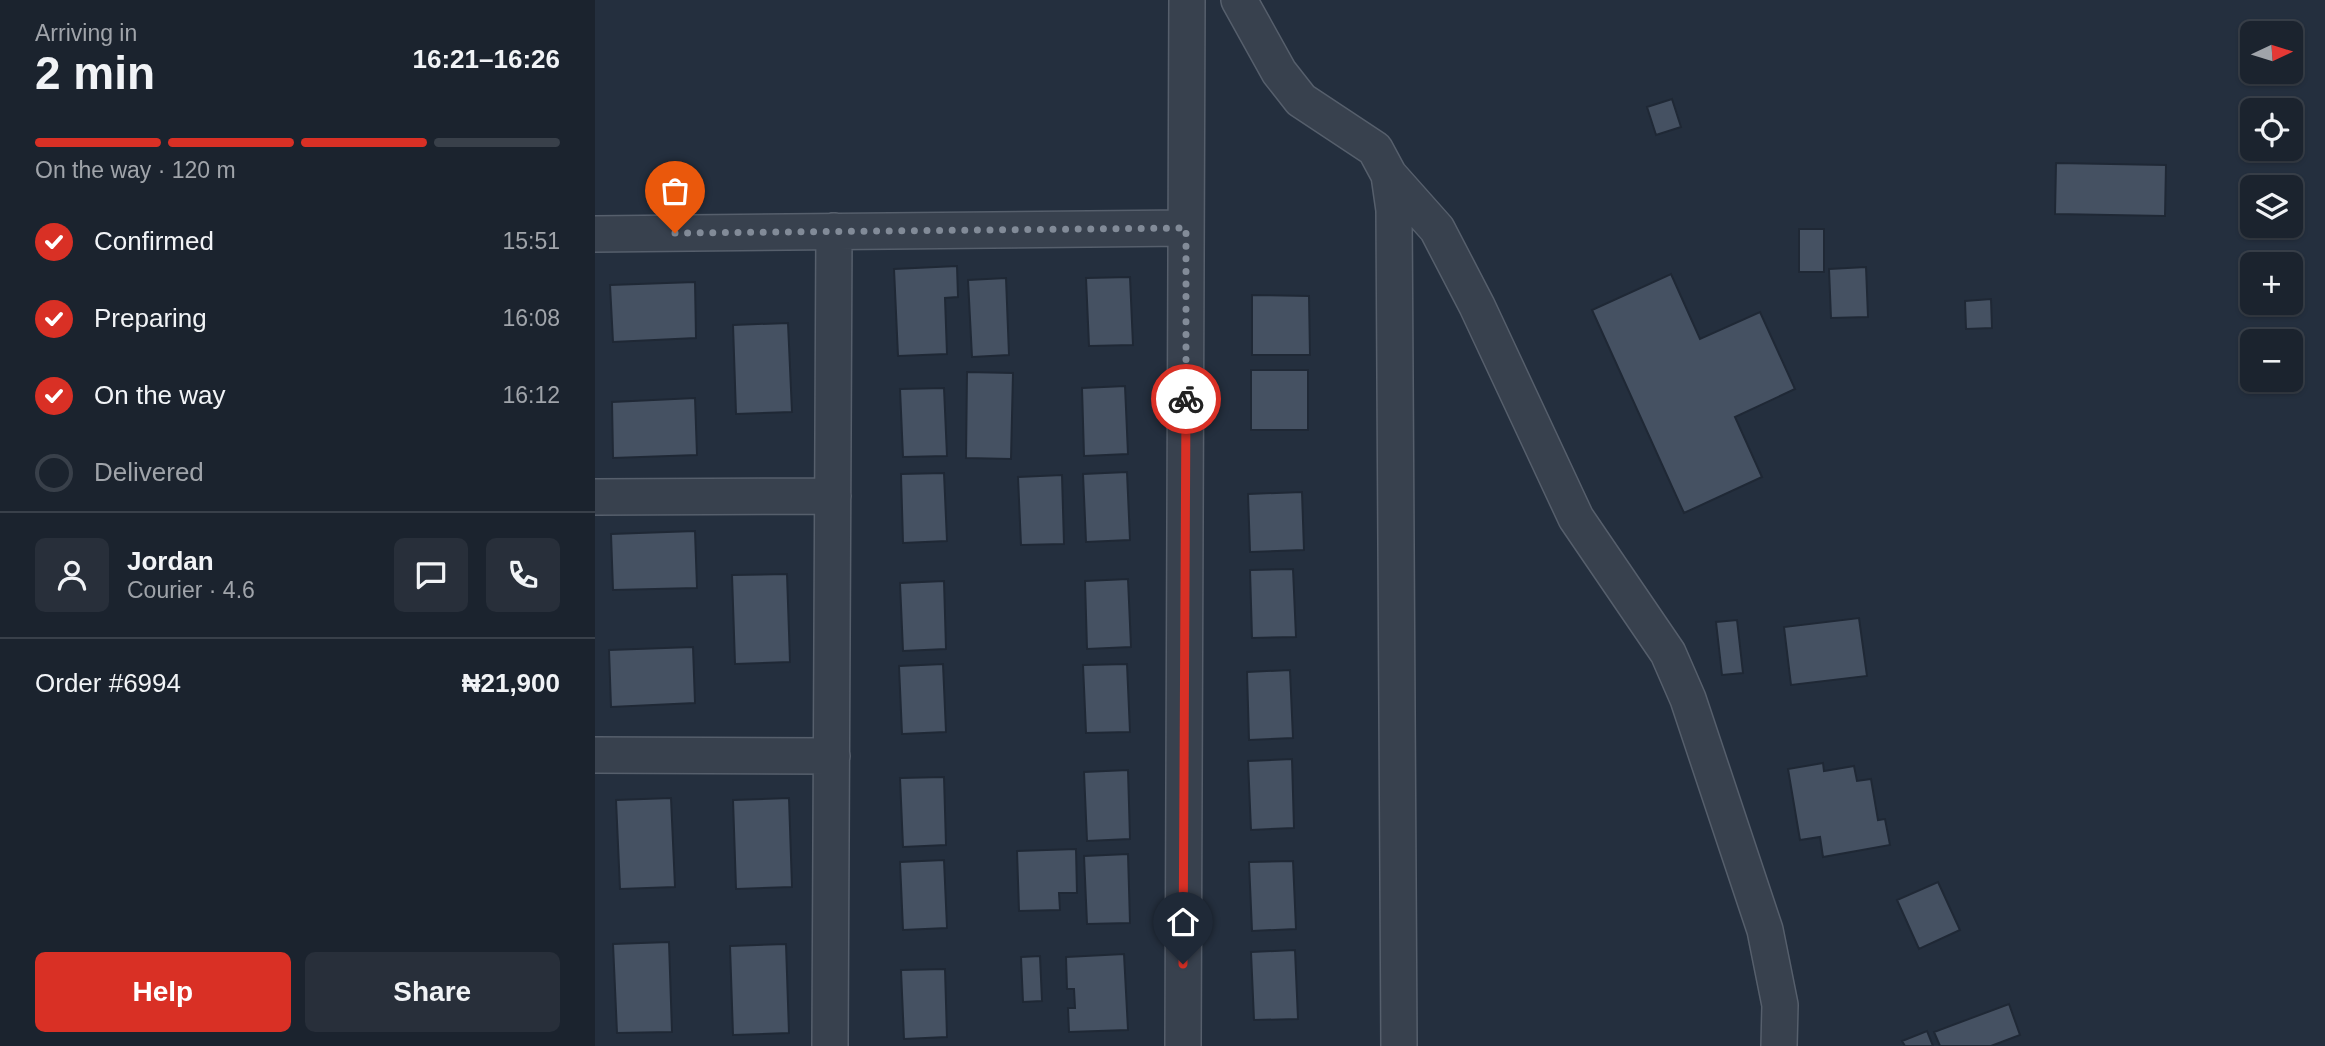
<!DOCTYPE html>
<meta charset="utf-8">
<style>
:root{--surface:#1b232e;--page:#282f3a;--text:#f1f3f6;--muted:#a0a4aa;--line:#39404a;--accent:#d93025}
body{margin:0;font-family:Arial,sans-serif;background:var(--page);color:var(--text);height:100vh;display:flex;flex-direction:column;font-size:26px;white-space:nowrap}
*{box-sizing:border-box;margin:0}
p{font-size:23px;color:var(--muted)}
.icon{flex:none;width:38px;height:38px;fill:none;stroke:currentColor;stroke-width:2;stroke-linecap:round;stroke-linejoin:round}
.map{position:relative;flex:1;overflow:hidden}
.drawer{display:flex;flex-direction:column;background:var(--surface);width:595px}
.drawer>*{flex:none}
.needle{width:46px;rotate:86deg}
.buttons{position:absolute;left:1645px;top:21px;display:grid;gap:14px}
.buttons a{display:grid;place-items:center;width:63px;height:63px;border-radius:10px;background:var(--surface);box-shadow:0 2px 5px #0004,0 0 0 2px var(--line);font-size:35px}
.pin{position:absolute;display:grid;place-items:center;width:60px;height:60px;color:#fff;margin:-72px -30px;border-radius:50% 50% 50% 0;rotate:-45deg;box-shadow:0 0 7px #0007}
.pin .icon{rotate:45deg}
.courier{position:absolute;display:grid;place-items:center;width:70px;height:70px;margin:-35px;border:5px solid #d93025;border-radius:50%;background:#fff;color:#222;box-shadow:0 2px 9px #0007}
.head em{font-style:normal;font-weight:700}
.head div{display:flex;flex-direction:column-reverse}
.head{display:flex;align-items:center;justify-content:space-between;height:119px;padding:0 35px}
h1{font-size:46px;font-weight:700;line-height:52px}
.bar{display:grid;grid-template-columns:repeat(4,1fr);gap:10px 7px;align-content:center;height:84px;padding:0 35px}
.bar i{height:9px;border-radius:5px;background:var(--line)}
.bar .active{background:var(--accent)}
.bar p{grid-column:span 4}
.line{display:flex;align-items:center;gap:18px;padding:0 35px;border-top:2px solid var(--line)}
.line div{flex:1}
.round{display:grid;place-items:center;flex:none;width:74px;height:74px;border-radius:10px;background:var(--page)}
ol{padding:0 35px;list-style:none}
li{display:flex;align-items:center;gap:21px;height:77px}
li p{margin-inline-start:auto}
li .icon{padding:7px;border-radius:50%;background:var(--accent);color:#fff;stroke-width:4}
li:last-child{color:var(--muted)}
li i{width:38px;height:38px;border:4px solid var(--line);border-radius:50%}
.button{display:flex;gap:14px;margin-top:auto;padding:14px 35px}
.button a{flex:1;height:80px;border-radius:10px;background:var(--accent);color:#fff;font-size:28px;font-weight:700;line-height:80px;text-align:center}
.button a+a{background:var(--page);color:var(--text)}
main{display:flex;flex:1;min-height:0}
.map>svg:first-child{display:block}
.building{fill:#455162;stroke:#1f2835;stroke-width:2}
.lines{fill:none;stroke-linecap:round;stroke-linejoin:round}
.minor-casing{stroke:#565f6c;stroke-width:38}
.minor{stroke:#38414e;stroke-width:35}
.done{stroke:#828b98;stroke-width:7;stroke-dasharray:0 12.6}
.route{stroke:#d93025;stroke-width:9}
</style>
<main>
<section class="drawer">
<div class="head"><div><h1>2 min</h1><p>Arriving in</p></div><em>16:21–16:26</em></div>
<div class="bar"><i class="active"></i><i class="active"></i><i class="active"></i><i></i><p>On the way · 120 m</p></div>
<ol>
<li><svg class="icon" aria-label="check" viewBox="0 0 24 24"><path d="M5 12l5 5 9-10"/></svg>Confirmed<p>15:51</p></li>
<li><svg class="icon" aria-label="check" viewBox="0 0 24 24"><path d="M5 12l5 5 9-10"/></svg>Preparing<p>16:08</p></li>
<li><svg class="icon" aria-label="check" viewBox="0 0 24 24"><path d="M5 12l5 5 9-10"/></svg>On the way<p>16:12</p></li>
<li><i></i>Delivered</li>
</ol>
<div class="line" style="height:126px"><a class="round"><svg class="icon" aria-label="person" viewBox="0 0 24 24"><circle cx="12" cy="8" r="4"/><path d="M4 21q1-7 8-7t8 7"/></svg></a><div><b>Jordan</b><p>Courier · 4.6</p></div><a class="round"><svg class="icon" aria-label="chat" viewBox="0 0 24 24"><path d="M4 5h16v11H9l-5 4z"/></svg></a><a class="round"><svg class="icon" aria-label="phone" viewBox="0 0 24 24"><path d="M5 4h4l2 5-3 2q2 4 5 5l2-3 5 2v4C11 20 4 13 5 4z"/></svg></a></div>
<div class="line" style="height:91px"><div>Order #6994</div><b>₦21,900</b></div>
<div class="button"><a>Help</a><a>Share</a></div>
</section>
<div class="map">
<svg width="1730" height="1046" viewBox="0 0 1730 1046">
<rect width="100%" height="100%" fill="#242f3e"/>
<path class="building" d="M1077 99 1086 127 1061 135 1052 107Z
M1461 163 1571 165 1570 216 1460 214Z
M1204 229H1229V272H1204Z
M362 266 363 297 350 298 352 354 303 356 299 269Z
M1271 267 1273 317 1236 318 1234 269Z
M1076 274 1105 339 1165 312 1200 389 1140 417 1167 477 1089 513 997 310Z
M535 277 538 345 494 346 491 278Z
M411 278 414 355 377 357 373 280Z
M100 282 101 338 18 342 15 285Z
M657 295 714 296 715 355H657Z
M1396 299 1397 328 1371 329 1370 301Z
M193 323 197 412 141 414 138 325Z
M656 370H713V430H656Z
M372 372 418 373 416 459 371 458Z
M530 386 533 454 489 456 487 388Z
M349 388 352 456 308 457 305 389Z
M100 398 102 455 18 458 17 402Z
M532 472 535 540 491 542 488 474Z
M349 473 352 541 308 543 306 474Z
M467 475 469 544 426 545 423 477Z
M707 492 709 550 655 552 653 494Z
M100 531 102 588 18 590 16 534Z
M698 569 701 637 657 638 655 570Z
M192 574 195 662 140 664 137 575Z
M533 579 536 647 492 649 490 581Z
M349 581 351 649 308 651 305 583Z
M1264 618 1272 676 1196 685 1189 627Z
M1142 620 1148 673 1127 675 1121 622Z
M98 647 100 703 16 707 14 650Z
M348 664 351 732 307 734 304 666Z
M532 664 535 732 491 733 488 665Z
M695 670 698 738 654 740 652 672Z
M697 759 699 828 656 830 653 761Z
M1228 763 1229 771 1259 766 1262 781 1276 779 1283 820 1290 819 1295 845 1228 857 1225 837 1205 840 1193 769Z
M533 770 535 839 492 841 489 772Z
M349 777 351 845 308 847 305 778Z
M76 798 80 887 25 889 21 800Z
M194 798 197 887 141 889 138 800Z
M481 849 482 893H464L465 910 424 911 422 851Z
M533 854 535 923 492 924 489 856Z
M349 860 352 928 308 930 305 862Z
M698 861 701 929 657 931 654 862Z
M1343 882 1365 930 1324 949 1302 900Z
M74 942 77 1032 22 1033 18 944Z
M191 944 194 1033 138 1035 135 946Z
M700 950 703 1019 659 1020 656 952Z
M529 954 533 1030 474 1032 473 1008H480L479 989H472L471 957Z
M445 956 447 1001 428 1002 426 957Z
M350 969 352 1037 309 1039 306 970Z
M1414 1004 1425 1035 1396 1046H1345L1339 1032Z
M1332 1031 1338 1046H1310L1307 1041Z"/>
<g class="lines">
<g class="minor-casing">
<path id="minor" d="M644 0 684 72 706 100 780 149 794 175 799 210 804 1046
M794 175 842 229 882 306 981 518 1073 653 1093 699 1170 930 1185 1005 1184 1046
M0 234 591 228
M0 497 238 496
M0 755 237 756
M235 1046 239 231
M588 1046 592 0"/>
</g>
<use href="#minor" class="minor"/>
</g>
<g class="lines">
<path class="done" d="M80 233 591 228V399"/>
<path class="route" d="M588 964 591 399"/>
</g>
</svg>
<div class="buttons">
<a><svg class="needle" viewBox="-14 -14 28 28"><path d="M0-13l5 13h-10z" fill="#e53935"/><path d="M0 13l5-13h-10z" fill="#a0a4aa"/></svg></a>
<a><svg class="icon" aria-label="locate" viewBox="0 0 24 24"><circle cx="12" cy="12" r="6"/><path d="M12 2v4M12 18v4M2 12h4M18 12h4"/></svg></a>
<a><svg class="icon" aria-label="layers" viewBox="0 0 24 24"><path d="M12 4l9 5-9 5-9-5zM3 14l9 5 9-5"/></svg></a>
<a>+</a>
<a>−</a>
</div>
<div class="pin" style="left:80px;top:233px;background:#ea580c"><svg class="icon" aria-label="bag" viewBox="0 0 24 24"><path d="M5 8h14l-1 12H6zM9 8a3 3 0 0 1 6 0"/></svg></div>
<div class="pin" style="left:588px;top:964px;background:#1f2937"><svg class="icon" aria-label="home" viewBox="0 0 24 24"><path d="M3 11l9-7 9 7M6 9v11h12V9"/></svg></div>
<div class="courier" style="left:591px;top:399px"><svg class="icon" aria-label="bike" viewBox="0 0 24 24"><circle cx="6" cy="16" r="4"/><circle cx="18" cy="16" r="4"/><path d="M6 16l4-8h5l3 8M10 8l3 8H6M13 5h3"/></svg></div>
</div>
</main>
